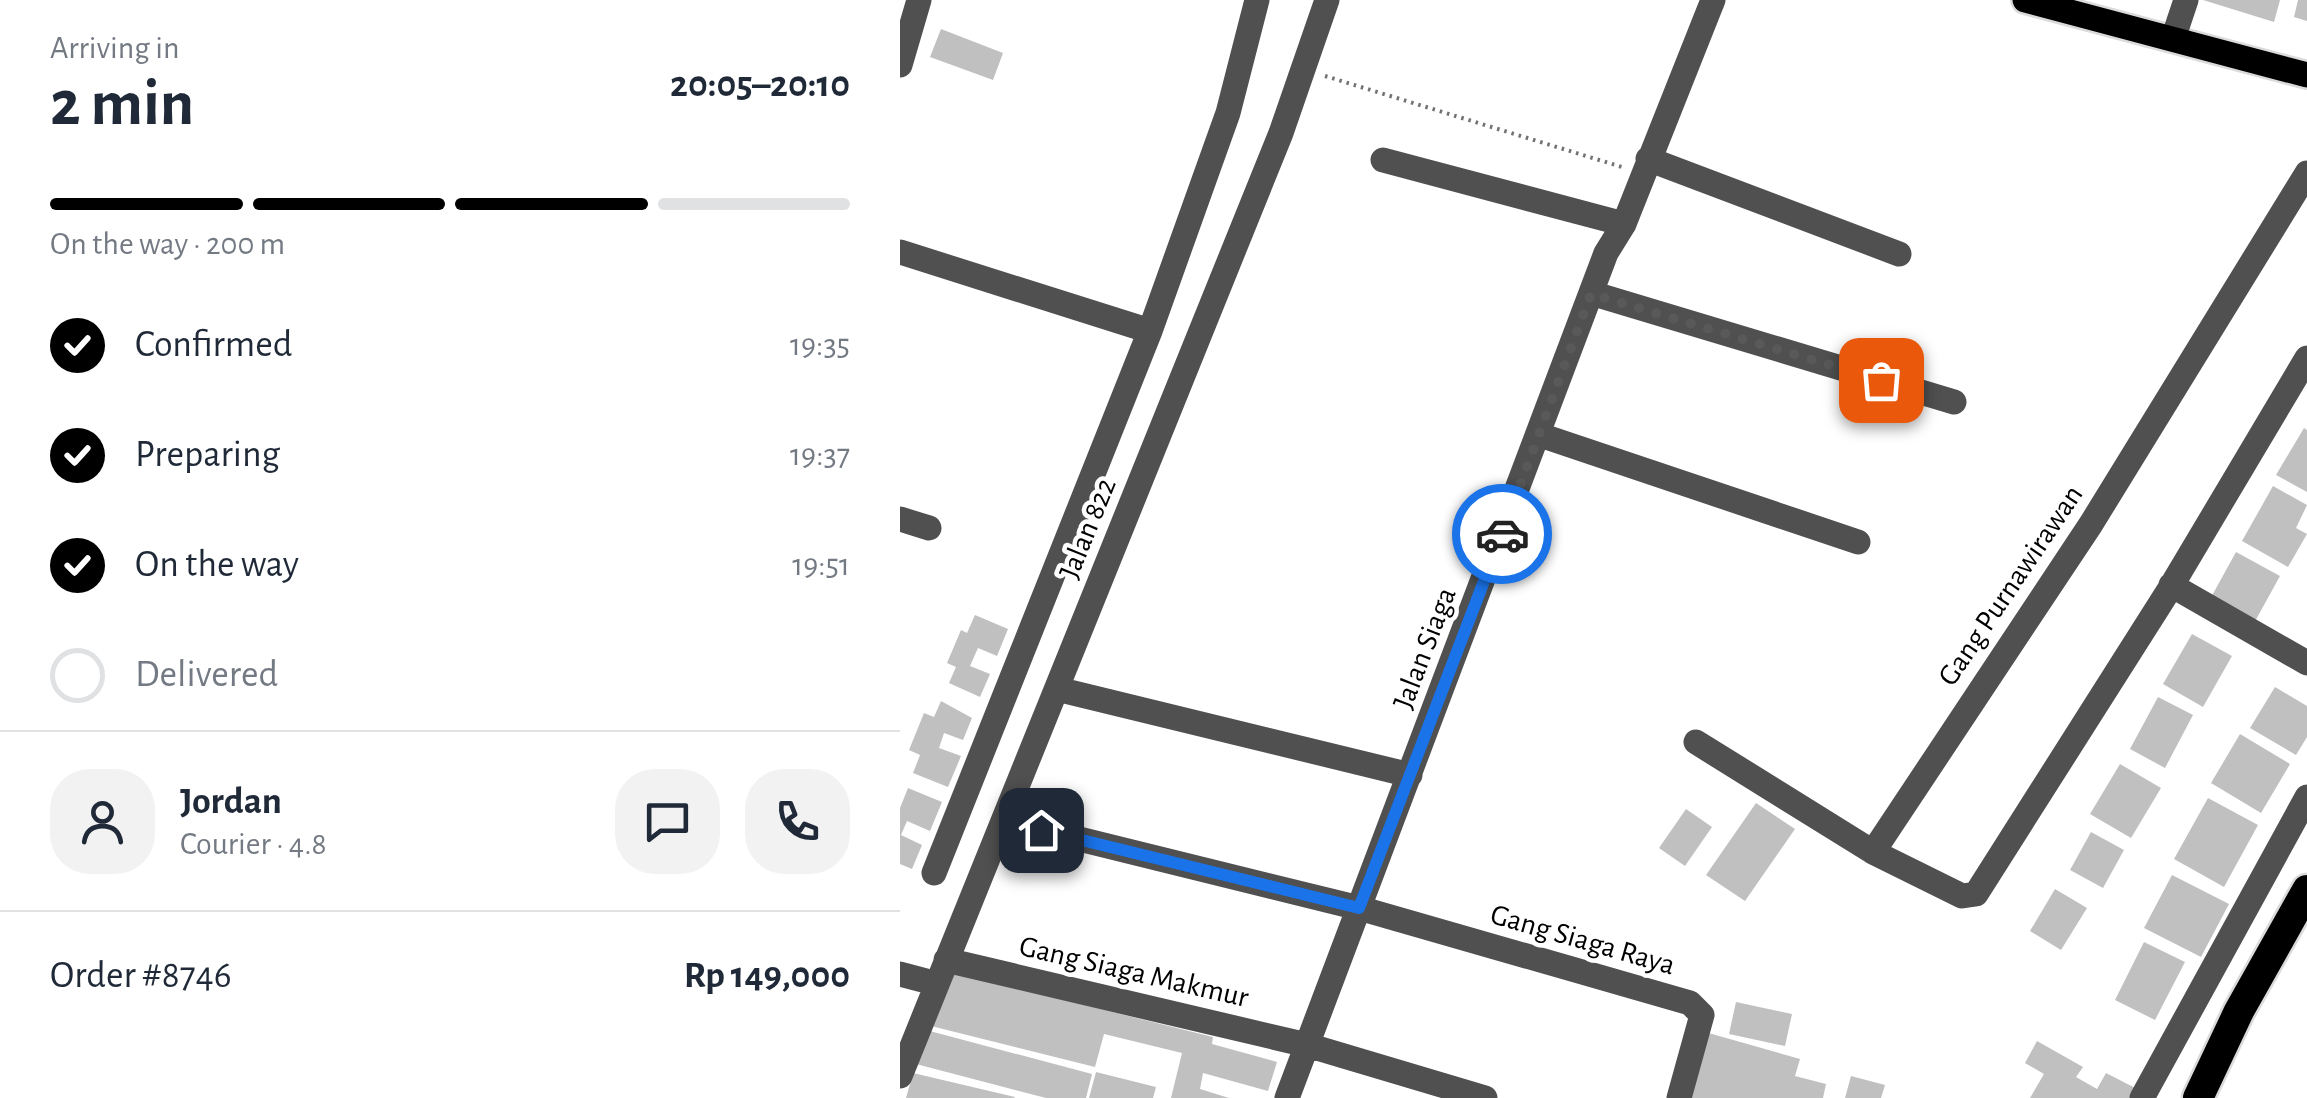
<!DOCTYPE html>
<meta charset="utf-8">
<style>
:root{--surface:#fff;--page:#f2f2f3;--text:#1f2937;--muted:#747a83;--line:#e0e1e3;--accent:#000}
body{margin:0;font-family:"Alegreya Sans",sans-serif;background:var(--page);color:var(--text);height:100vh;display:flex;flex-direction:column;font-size:38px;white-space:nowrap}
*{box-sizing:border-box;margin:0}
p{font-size:32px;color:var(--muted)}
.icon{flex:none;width:55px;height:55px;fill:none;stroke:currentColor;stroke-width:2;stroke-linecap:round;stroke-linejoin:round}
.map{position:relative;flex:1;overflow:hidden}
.drawer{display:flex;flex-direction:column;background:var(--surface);width:900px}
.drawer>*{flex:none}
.pin{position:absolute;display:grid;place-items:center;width:85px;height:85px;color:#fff;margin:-42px;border-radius:20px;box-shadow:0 5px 15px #0006}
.courier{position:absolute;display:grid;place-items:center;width:100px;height:100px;margin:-50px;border:8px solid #1a73e8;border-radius:50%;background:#fff;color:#222;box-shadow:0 2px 12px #0007}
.overview em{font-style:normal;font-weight:700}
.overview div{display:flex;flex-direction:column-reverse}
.overview{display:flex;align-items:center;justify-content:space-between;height:170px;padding:0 50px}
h1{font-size:65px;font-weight:700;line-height:75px}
.bar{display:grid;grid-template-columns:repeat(4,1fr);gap:15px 10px;align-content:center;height:120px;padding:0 50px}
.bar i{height:12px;border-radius:8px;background:var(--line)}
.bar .active{background:var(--accent)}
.bar p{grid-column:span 4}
.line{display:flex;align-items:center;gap:25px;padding:0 50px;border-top:2px solid var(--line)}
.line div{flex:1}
.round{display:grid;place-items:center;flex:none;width:105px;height:105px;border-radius:40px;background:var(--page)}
ol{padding:0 50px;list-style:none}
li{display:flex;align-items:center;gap:30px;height:110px}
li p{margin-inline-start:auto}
li .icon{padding:10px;border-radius:50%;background:var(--accent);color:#fff;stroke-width:4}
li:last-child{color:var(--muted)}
li i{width:55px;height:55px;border:5px solid var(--line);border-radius:50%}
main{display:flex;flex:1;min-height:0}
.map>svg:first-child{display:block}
.building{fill:#c0c0c0}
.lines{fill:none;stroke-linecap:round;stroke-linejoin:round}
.major-casing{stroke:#dbdbdb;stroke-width:30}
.highway-casing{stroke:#dbdbdb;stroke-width:35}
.path{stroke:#727272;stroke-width:4;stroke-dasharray:2.5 5;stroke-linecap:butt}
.minor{stroke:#505050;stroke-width:25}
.major{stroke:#000;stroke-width:25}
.highway{stroke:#000;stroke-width:30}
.done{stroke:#595959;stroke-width:10;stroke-dasharray:0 18}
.route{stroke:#1a73e8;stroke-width:12}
.labels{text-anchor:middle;stroke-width:9;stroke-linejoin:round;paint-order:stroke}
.street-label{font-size:30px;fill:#000;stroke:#fff}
</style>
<main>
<section class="drawer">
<div class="overview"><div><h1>2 min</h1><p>Arriving in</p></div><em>20:05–20:10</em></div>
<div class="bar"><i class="active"></i><i class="active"></i><i class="active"></i><i></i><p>On the way · 200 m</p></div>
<ol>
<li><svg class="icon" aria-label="check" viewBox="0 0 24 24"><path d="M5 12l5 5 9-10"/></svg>Confirmed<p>19:35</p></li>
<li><svg class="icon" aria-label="check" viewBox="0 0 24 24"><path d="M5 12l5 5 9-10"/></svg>Preparing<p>19:37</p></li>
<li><svg class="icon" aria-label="check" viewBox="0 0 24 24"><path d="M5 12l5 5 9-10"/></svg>On the way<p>19:51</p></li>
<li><i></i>Delivered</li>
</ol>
<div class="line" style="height:180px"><a class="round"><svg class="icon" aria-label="person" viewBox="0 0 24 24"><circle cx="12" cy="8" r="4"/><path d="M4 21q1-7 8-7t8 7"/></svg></a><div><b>Jordan</b><p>Courier · 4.8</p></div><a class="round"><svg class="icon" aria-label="chat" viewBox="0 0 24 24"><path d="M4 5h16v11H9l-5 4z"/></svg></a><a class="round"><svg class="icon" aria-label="phone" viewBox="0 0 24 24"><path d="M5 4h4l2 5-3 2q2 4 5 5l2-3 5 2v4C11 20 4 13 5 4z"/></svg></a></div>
<div class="line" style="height:130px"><div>Order #8746</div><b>Rp 149,000</b></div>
</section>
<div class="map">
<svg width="1407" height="1098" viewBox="0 0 1407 1098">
<rect width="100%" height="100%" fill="#fff"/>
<path class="building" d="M1303 0H1380L1374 22Z
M1398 0H1407V21L1394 17Z
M41 29 103 53 93 80 30 57Z
M1404 428 1407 430V492L1376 475Z
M1373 486 1407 505 1396 528 1407 534 1388 567 1342 541Z
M1336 552 1380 576 1353 625 1309 601Z
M75 615 108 629 97 656 78 648 70 666 90 674 80 697 49 683 56 667 47 663 61 630 67 633Z
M1292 634 1332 656 1303 707 1263 684Z
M1375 687 1407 706V737L1396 755 1350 728Z
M1258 697 1293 715 1265 768 1230 749Z
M41 701 72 718 63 740 44 733 39 748 61 756 48 787 13 773 20 755 9 750 24 713 34 717Z
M1340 734 1390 764 1361 813 1311 783Z
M1220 764 1261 788 1231 838 1190 814Z
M8 788 42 802 30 831 7 821 1 835 22 845 12 869 0 864V808Z
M1308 798 1358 825 1324 887 1274 859Z
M856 803 895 829 845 901 806 875Z
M786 809 812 827 785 866 759 848Z
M1191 832 1224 850 1203 888 1170 870Z
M1272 875 1329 904 1301 957 1244 928Z
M1155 889 1187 908 1161 950 1130 931Z
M1244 942 1285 962 1255 1020 1215 1000Z
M47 971 313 1037 312 1044 377 1062 368 1091 303 1073 300 1089 329 1098H271L282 1053 204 1034 195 1067 31 1026Z
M836 1002 892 1014 885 1046 829 1034Z
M26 1030 192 1074 186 1098H146L16 1064Z
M805 1032 900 1059 895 1076 926 1084 923 1098H786Z
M1137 1041 1183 1067 1176 1077 1197 1089 1206 1073 1243 1092 1239 1098H1130L1144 1074 1125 1063Z
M196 1072 256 1087 253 1098H189Z
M13 1073 115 1097 114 1098H6Z
M951 1076 985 1085 981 1098H945Z"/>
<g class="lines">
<g class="major-casing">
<path id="major" d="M1125 0 1407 75"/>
</g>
<g class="highway-casing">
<path id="highway" d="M1298 1098 1339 1011 1407 890"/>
</g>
<path class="path" d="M425 76 722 167"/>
<path class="minor" d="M1273 39 1286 0
M0 65 19 0
M748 159 999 254
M483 160 724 224
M0 252 250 331
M691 293 1054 402
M640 435 958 542
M0 519 29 528
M1271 585 1407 663
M157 689 510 775
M796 742 973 852 1191 524 1407 173
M106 821 459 908 790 1003 802 1015 779 1098
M973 852 1062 896 1076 894 1269 590 1407 358
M34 873 250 331 328 113 357 0
M46 960 407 1045 585 1098
M0 974 34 983
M0 1076 381 133 427 0
M387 1098 706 253 724 224 813 0
M1242 1098 1407 797"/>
<use href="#major" class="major"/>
<use href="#highway" class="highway"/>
</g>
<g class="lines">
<path class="done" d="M602 534 691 294 981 380"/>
<path class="route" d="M141 830 459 908 602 534"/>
</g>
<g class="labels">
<g class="street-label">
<text transform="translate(187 528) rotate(-68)" y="10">Jalan 822</text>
<text transform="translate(1110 585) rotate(-56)" y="10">Gang Purnawirawan</text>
<text transform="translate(524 648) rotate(-69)" y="10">Jalan Siaga</text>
<text transform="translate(683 939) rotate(16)" y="10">Gang Siaga Raya</text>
<text transform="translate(234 971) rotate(13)" y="10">Gang Siaga Makmur</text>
</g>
</g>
</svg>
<div class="pin" style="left:981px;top:380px;background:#ea580c"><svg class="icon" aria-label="bag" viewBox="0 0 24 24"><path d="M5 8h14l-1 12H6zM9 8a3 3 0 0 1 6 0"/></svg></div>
<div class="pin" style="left:141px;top:830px;background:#1f2937"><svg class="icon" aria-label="home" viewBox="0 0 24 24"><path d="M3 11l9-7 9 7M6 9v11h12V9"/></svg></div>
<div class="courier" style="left:602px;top:534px"><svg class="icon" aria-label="car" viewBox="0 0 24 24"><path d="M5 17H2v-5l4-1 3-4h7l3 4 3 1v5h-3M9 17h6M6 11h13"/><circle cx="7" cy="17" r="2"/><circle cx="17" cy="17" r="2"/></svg></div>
</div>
</main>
